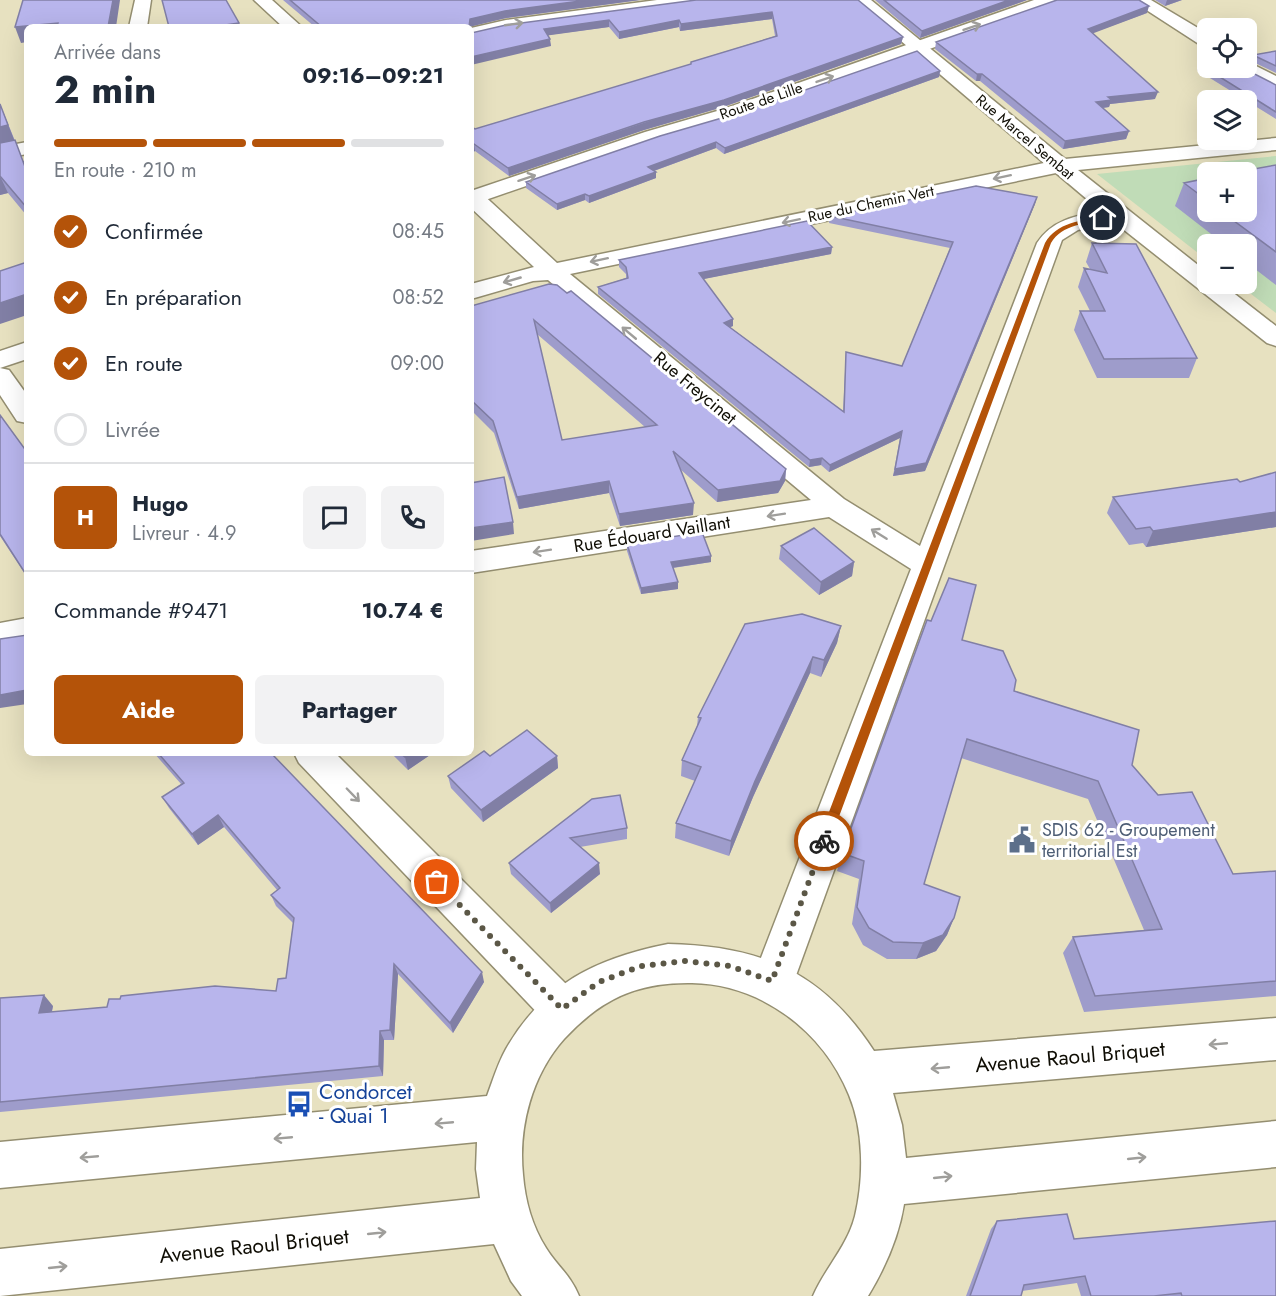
<!DOCTYPE html>
<html lang="fr">
<meta charset="utf-8">
<style>
:root{--surface:#fff;--page:#f2f2f3;--text:#1f2937;--muted:#747a83;--line:#e0e1e3;--accent:#b45309}
body{margin:0;font-family:Jost,sans-serif;background:var(--page);color:var(--text);height:100vh;display:flex;flex-direction:column;font-size:22px;white-space:nowrap}
*{box-sizing:border-box;margin:0}
p{font-size:20px;color:var(--muted)}
.icon{flex:none;width:33px;height:33px;fill:none;stroke:currentColor;stroke-width:2;stroke-linecap:round;stroke-linejoin:round}
.map{position:relative;flex:1;overflow:hidden}
.side{position:absolute;left:24px;top:24px;width:450px;height:732px;display:flex;flex-direction:column;background:var(--surface);border-radius:9px;box-shadow:0 6px 24px #0002}
.side>*{flex:none}
.tools{position:absolute;left:1197px;top:18px;display:grid;gap:12px}
.tools a{display:grid;place-items:center;width:60px;height:60px;border-radius:9px;background:var(--surface);box-shadow:0 6px 24px #0002;font-size:30px}
.pin{position:absolute;display:grid;place-items:center;width:51px;height:51px;color:#fff;margin:-26px;border:3px solid #fff;border-radius:50%;box-shadow:0 2px 6px #0007}
.courier{position:absolute;display:grid;place-items:center;width:60px;height:60px;margin:-30px;border:4px solid #b45309;border-radius:50%;background:#fff;color:#222;box-shadow:0 2px 8px #0007}
.overview em{font-style:normal;font-weight:700}
.overview div{display:flex;flex-direction:column-reverse}
.overview{display:flex;align-items:center;justify-content:space-between;height:102px;padding:0 30px}
h1{font-size:39px;font-weight:700;line-height:45px}
.bar{display:grid;grid-template-columns:repeat(4,1fr);gap:9px 6px;align-content:center;height:72px;padding:0 30px}
.bar i{height:8px;border-radius:4px;background:var(--line)}
.bar .on{background:var(--accent)}
.bar p{grid-column:span 4}
.line{display:flex;align-items:center;gap:15px;padding:0 30px;border-top:2px solid var(--line)}
.line div{flex:1}
.round{display:grid;place-items:center;flex:none;width:63px;height:63px;border-radius:9px;background:var(--page)}
ol{padding:0 30px;list-style:none}
li{display:flex;align-items:center;gap:18px;height:66px}
li p{margin-inline-start:auto}
li .icon{padding:6px;border-radius:50%;background:var(--accent);color:#fff;stroke-width:4}
li:last-child{color:var(--muted)}
li i{width:33px;height:33px;border:3px solid var(--line);border-radius:50%}
.button{display:flex;gap:12px;margin-top:auto;padding:12px 30px}
.button a{flex:1;height:69px;border-radius:9px;background:var(--accent);color:#fff;font-size:24px;font-weight:700;line-height:69px;text-align:center}
.button a+a{background:var(--page);color:var(--text)}
.map>svg:first-child{display:block}
.green{fill:#c0dcb7;fill-rule:evenodd}
.lines{fill:none;stroke-linecap:round;stroke-linejoin:round}
.minor-casing{stroke:#948e70;stroke-width:3}
.major-casing{stroke:#948e70;stroke-width:3}
.minor{fill:#fff;fill-rule:evenodd}
.major{fill:#fff;fill-rule:evenodd}
.wall{fill:#9e9ccb;fill-rule:evenodd}
.shaded-wall{fill:#817fa5}
.building{fill:#b8b5ec;stroke:#817fa5;stroke-width:1.5;fill-rule:evenodd}
.oneway{stroke:#9f9e9b}
.route{fill:#b45309}
.done{stroke:#5b5746;stroke-width:6;stroke-dasharray:0 10.8}
.labels{text-anchor:middle;stroke-width:6;stroke-linejoin:round;paint-order:stroke}
.far-street-label{font-size:15px;fill:#0f0d04;stroke:#fff}
.street-label{font-size:18px;fill:#0f0d04;stroke:#fff}
.service-label{font-size:18px;fill:#4e5e75;stroke:#fff;text-anchor:start}
.near-street-label{font-size:21px;fill:#0f0d04;stroke:#fff}
.near-transit-label{font-size:21px;fill:#164399;stroke:#fff;text-anchor:start}
</style>
<div class="map">
<svg width="1276" height="1296" viewBox="0 0 1276 1296">
<rect width="100%" height="100%" fill="#e7e1c0"/>
<path class="green" d="M1276 156V313L1238 284H1246V244H1208L1207 260 1097 174ZM1208 172H1246V212H1208Z"/>
<g class="lines">
<g class="minor-casing">
<path id="minor" d="M135 0H151L147 27H129Z
M254 0H272L302 27H283Z
M657 0H703L695 5 506 30 471 38V28L506 20Z
M853 0H871L1065 159 1276 138V150L1078 170 1208 273V284H1222L1276 326V346L1267 343 1114 222 1078 230 1062 240 794 981 788 995 773 1001 758 995 752 981 911 569 829 517 471 573V551L811 500 548 280 533 281 471 299V284L534 267 471 208V190L479 191 557 263 1044 163ZM1056 173 1101 211C1075 216 1052 220 1037 243L920 546 844 499 570 274Z
M1131 0H1151L1208 34V47L1202 46Z
M1246 61 1276 76V90L1239 70 1238 68H1246Z
M27 142V154L0 159V147Z
M0 368 9 370 27 395V423L17 421 0 395Z
M27 618V642L0 647V623Z
M294 753H335L577 995 583 1009 577 1023 562 1029 547 1023 299 763Z"/>
</g>
<g class="major-casing">
<path id="major" d="M1034 0H1058L1056 4 738 117 659 140 471 205V191L645 132 724 109Z
M27 342V359L0 368V351Z
M668 944C760 946 822 971 874 1051L1276 1018V1060L893 1093 902 1125 906 1158 1276 1121V1167L904 1204C899 1236 885 1268 868 1296H813C825 1268 847 1247 855 1216 864 1178 864 1131 849 1095 823 1031 761 984 692 983 637 982 601 999 564 1039 532 1075 518 1127 523 1175 525 1200 532 1226 546 1248 557 1266 570 1274 579 1296H522L511 1281 494 1244 0 1296V1249L480 1198 476 1169 477 1142 0 1188V1142L487 1096C493 1080 498 1063 506 1049 543 984 597 958 668 944Z"/>
</g>
<use href="#minor" class="minor"/>
<use href="#major" class="major"/>
</g>
<path class="wall" d="M283 0H640L506 18 471 26 470 27H315Z
M696 0 903 37 901 44 723 107 644 130 509 176 475 151 471 153V126L475 129 691 65V62L775 36 772 19 680 31 679 27 619 39 609 27 548 35 551 46 471 33Z
M875 0H1027L920 38Z
M1155 0H1182L1165 6Z
M1147 13 1092 33 1155 99 1110 104 1109 107 1103 108 1129 131 1126 139 1063 149 980 81H976L935 49 936 42Z
M1276 51V73L1251 61 1253 55Z
M1199 64 1276 85V119L1197 70Z
M940 71 939 77 724 154 716 148 654 171 656 178 589 203 585 200 557 210 526 188V182Z
M0 104 24 163 27 152V216L8 193 0 195Z
M1276 165V285L1246 262V244H1224L1175 206 1184 183 1208 178V212H1246Z
M1037 197 1035 204 925 471 893 476 900 438 829 472 821 465 809 467 598 294V287L626 278V274L619 267V260L832 247 831 254 703 279 733 319V326L730 327 843 412 846 352 902 366 950 248 829 223 830 216Z
M1092 243 1197 358 1189 378H1097L1074 330 1080 311H1090L1078 287 1084 268 1090 269 1086 262Z
M549 284 786 469 785 481 778 493 717 502 680 469 693 515 620 526 609 493 519 509 494 433 471 410V306ZM537 334 645 427 562 440Z
M0 415 27 452V577L0 536Z
M1276 472V527L1146 547 1143 543 1129 545 1107 513 1113 497 1240 482Z
M627 544 711 562 673 568 678 589 641 594 627 551Z
M781 546 854 562 852 576 819 595 779 559Z
M841 626 837 643 821 677 810 673 753 797 729 856 675 838 676 823 695 781 681 776 682 760 697 726 698 717Z
M962 640 1014 691 1132 765 1158 795 1233 874 1276 871V996L1084 1012 1063 953 1073 937 1144 930 1088 799 961 758 924 884 954 918 947 935 936 951 916 959H887L863 945 852 924 859 879 837 871 842 853Z
M154 753H271L484 982 453 1033 398 974 394 1040H384L383 1076 0 1112V998L53 1006 52 1012 276 991 286 978 293 923 276 906 271 895 277 890 224 827 198 845 169 808 162 797 181 784Z
M391 753H433L408 770Z
M490 756H557L558 768 483 822 451 788 448 776Z
M592 799 627 828V839L580 847 600 874 551 913 511 874 509 863Z
M997 1221 1074 1239 1276 1296H1081L1077 1283 1022 1291 1021 1296H966L991 1229Z"/>
<path class="shaded-wall" d="M113 0H120L116 27H108Z
M588 0H640L506 18 469 27 470 19 505 11Z
M1009 0H1027L920 38 922 31Z
M1167 0H1182L1165 6Z
M1149 6 1147 13 1086 36 1088 29Z
M772 12V19L680 31 681 24Z
M609 20V27L544 36V29Z
M679 20V27L619 39V32Z
M58 23 60 27H27V42L21 43 15 27Z
M239 23 240 27H219V26Z
M903 37 901 44 723 107 644 130 509 176 508 168Z
M550 39 551 46 471 65V57Z
M940 71 939 77 724 154 725 148Z
M977 74H982L980 81H976Z
M1158 92 1155 99 1110 104 1109 107 1094 109 1096 102 1108 97Z
M0 104 15 142 0 145Z
M1129 131 1126 139 1063 149 1065 141Z
M716 142V148L648 173V167Z
M474 144 475 151 471 153V145Z
M656 172V178L589 203V196Z
M0 176 8 193 0 195Z
M585 194V200L557 210V204Z
M1037 197 1035 204 925 471 893 476 895 469Z
M832 247 831 254 699 280V273Z
M27 294V315L0 324V303Z
M733 319V326L723 330 724 323Z
M902 431 900 438 829 472 830 465Z
M822 458 821 465 809 467 810 460Z
M786 469 785 481 778 493 717 502 718 490Z
M609 481V493L519 509 517 497Z
M694 503 693 515 620 526 619 514Z
M1276 512V527L1146 547 1153 531Z
M513 522 514 534 471 541V528Z
M711 556V562L671 568V562Z
M854 562 852 576 819 595 821 582Z
M678 582V589L641 594V588Z
M841 626 837 643 821 677 824 660Z
M813 657 810 673 753 797 729 856 731 841 755 781Z
M27 690V704L0 708V695Z
M411 753H433L408 770 405 757Z
M557 756 558 768 483 822 481 810Z
M218 815 224 827 198 845 192 834Z
M599 863 600 874 551 913 550 903Z
M954 918 947 935 936 951 916 959 923 943Z
M394 964 398 974 394 1040 390 1030Z
M482 972 484 982 453 1033 450 1023Z
M44 995 53 1006 49 1023 39 1013Z
M380 1031 384 1040 383 1076 379 1066Z"/>
<path class="building" d="M23 0H113L108 27H57L58 23 15 27Z
M162 0H226L239 23 219 26V27H169Z
M290 0H588L505 11 470 19 469 27H322Z
M696 0H858L903 37 724 100 644 122 508 168 474 144 471 145V126L475 129 691 64V62L777 36 772 12 681 24 679 20 619 32 609 20 544 29 550 39 471 57V33L506 25Z
M884 0H1009L922 31Z
M1057 0H1139L1149 6 1088 29 1158 92 1108 97 1112 100 1096 102 1129 131 1065 141 982 74H977L936 42Z
M917 51 940 71 725 148 716 142 648 167 656 172 589 196 585 194 557 204 526 182 660 136 739 113Z
M1276 51V66L1253 55Z
M1208 63V68H1243L1276 85V112L1199 64Z
M0 104 8 125 0 127Z
M15 140 24 164 27 152V208L0 176V143Z
M1276 165V252L1222 212H1246V172H1237Z
M1208 178V201L1184 183Z
M976 186 1037 197 926 463 895 469 902 431 830 465 822 458 810 460 598 287 628 278 626 267 619 260 807 221 832 247 699 273 733 319 724 323 844 412 846 352 902 366 953 242 830 216Z
M1092 243 1136 244 1197 358 1104 359 1080 311H1105L1084 268 1107 273Z
M27 262V294L0 303V271Z
M549 284 557 285 567 293 571 291 786 469 780 481 718 490 673 451 694 503 619 514 609 481 517 497 493 421 471 400V306ZM534 320 657 425 562 440Z
M0 415 27 452V576L0 534Z
M1276 472V512L1153 531 1150 527 1136 529 1113 497 1237 479 1240 482Z
M504 477 513 522 471 528V483Z
M814 528 854 562 821 582 781 546Z
M702 532 711 556 671 562 678 582 641 588 627 544Z
M949 578 976 585 962 640 1003 651 1016 680 1014 691 1139 730 1132 765 1158 795 1192 792 1233 874 1276 871V981L1095 996 1073 937 1162 929 1098 781 967 739 924 884 960 897 954 918 943 935 923 943 893 942 869 928 857 907 864 861 842 853 927 620 931 621Z
M802 614 841 626 824 660 813 657 755 781 731 841 676 823 701 767 682 760 701 718 698 717 745 624Z
M27 635V690L0 695V639Z
M527 730 557 756 481 810 448 776 484 751 490 756Z
M158 753H271L482 972 450 1023 394 964 390 1030 380 1031 379 1066 0 1102V998L44 995 39 1013 107 1007 109 999H120L121 996 215 986 276 991 278 979 286 978 294 918 271 895 280 888 218 815 192 834 162 797 184 783Z
M400 753H411L405 757Z
M620 795 627 828 570 838 599 863 550 903 509 863 592 799Z
M1067 1214 1074 1239 1276 1221V1296H1182L1181 1293 1154 1296H1091L1085 1276 1024 1285 1021 1296H970L997 1221Z"/>
<defs><path id="oneway-shaft" d="M-6 0H5M1.5-3L5.5 0L1.5 3" fill="none" stroke-width="1.6" stroke-linecap="round" stroke-linejoin="round" transform="scale(1.5)"/></defs>
<g class="oneway">
<use href="#oneway-shaft" transform="translate(514 24) rotate(-8)"/>
<use href="#oneway-shaft" transform="translate(972 27) rotate(-19)"/>
<use href="#oneway-shaft" transform="translate(825 79) rotate(-19)"/>
<use href="#oneway-shaft" transform="translate(1002 177) rotate(168)"/>
<use href="#oneway-shaft" transform="translate(527 178) rotate(-18)"/>
<use href="#oneway-shaft" transform="translate(791 221) rotate(168)"/>
<use href="#oneway-shaft" transform="translate(599 260) rotate(168)"/>
<use href="#oneway-shaft" transform="translate(512 280) rotate(164)"/>
<use href="#oneway-shaft" transform="translate(629 333) rotate(-140)"/>
<use href="#oneway-shaft" transform="translate(776 515) rotate(171)"/>
<use href="#oneway-shaft" transform="translate(879 534) rotate(-148)"/>
<use href="#oneway-shaft" transform="translate(542 551) rotate(171)"/>
<use href="#oneway-shaft" transform="translate(353 795) rotate(46)"/>
<use href="#oneway-shaft" transform="translate(1218 1044) rotate(175)"/>
<use href="#oneway-shaft" transform="translate(940 1068) rotate(175)"/>
<use href="#oneway-shaft" transform="translate(444 1123) rotate(175)"/>
<use href="#oneway-shaft" transform="translate(283 1138) rotate(175)"/>
<use href="#oneway-shaft" transform="translate(89 1157) rotate(175)"/>
<use href="#oneway-shaft" transform="translate(1137 1158) rotate(-6)"/>
<use href="#oneway-shaft" transform="translate(943 1177) rotate(-6)"/>
<use href="#oneway-shaft" transform="translate(377 1233) rotate(-6)"/>
<use href="#oneway-shaft" transform="translate(58 1267) rotate(-6)"/>
</g>
<path class="route" d="M1103 216 1105 219C1086 224 1062 224 1051 243L830 841 824 846 820 844 818 841 1045 243C1057 222 1081 221 1103 216Z"/>
<g class="lines">
<path class="done" d="M437 882 562 1009 599 982 641 966 685 961 730 966 772 981 824 841"/>
</g>
<defs>
<g id="civic-bare" transform="scale(2.07)"><path d="M-.6-6.5H3V-4.5H.6V-3L4-1V1h2V6H-6V1h2V-1L-.6-3ZM-1.2 2.5V6h2.4V2.5Z" fill="#5c6f8a" stroke="#fff" stroke-width="2.5" paint-order="stroke"/></g>
<g id="bus-bare" transform="scale(2.07)"><path d="M-5-6H5V4H4V6H2V4H-2V6H-4V4H-5ZM-3.5-4V0h7V-4ZM-3.5 1.2v1.5H-2V1.2ZM2 1.2v1.5H3.5V1.2Z" fill="#1a4fb4" stroke="#fff" stroke-width="2.5" paint-order="stroke"/></g>
</defs>
<g fill-rule="evenodd">
<use href="#civic-bare" x="1022" y="840"/>
<use href="#bus-bare" x="299" y="1104"/>
</g>
<g class="labels">
<g class="far-street-label">
<text transform="translate(761 101) rotate(-19)" y="5">Route de Lille</text>
<text transform="translate(1025 137) rotate(40)" y="5">Rue Marcel Sembat</text>
<text transform="translate(871 204) rotate(-12)" y="5">Rue du Chemin Vert</text>
</g>
<g class="street-label">
<text transform="translate(695 388) rotate(40)" y="6">Rue Freycinet</text>
<text transform="translate(652 534) rotate(-9)" y="6">Rue Édouard Vaillant</text>
</g>
<g class="service-label">
<text x="1042" y="836">SDIS 62 - Groupement<tspan x="1042" dy="21">territorial Est</tspan></text>
</g>
<g class="near-street-label">
<text transform="translate(1070 1057) rotate(-5)" y="7">Avenue Raoul Briquet</text>
<text transform="translate(254 1246) rotate(-6)" y="7">Avenue Raoul Briquet</text>
</g>
<g class="near-transit-label">
<text x="319" y="1099">Condorcet<tspan x="319" dy="24">- Quai 1</tspan></text>
</g>
</g>
</svg>
<div class="tools">
<a><svg class="icon" aria-label="locate" viewBox="0 0 24 24"><circle cx="12" cy="12" r="6"/><path d="M12 2v4M12 18v4M2 12h4M18 12h4"/></svg></a>
<a><svg class="icon" aria-label="layers" viewBox="0 0 24 24"><path d="M12 4l9 5-9 5-9-5zM3 14l9 5 9-5"/></svg></a>
<a>+</a>
<a>−</a>
</div>
<div class="pin" style="left:437px;top:882px;background:#ea580c"><svg class="icon" aria-label="bag" viewBox="0 0 24 24"><path d="M5 8h14l-1 12H6zM9 8a3 3 0 0 1 6 0"/></svg></div>
<div class="pin" style="left:1103px;top:218px;background:#1f2937"><svg class="icon" aria-label="home" viewBox="0 0 24 24"><path d="M3 11l9-7 9 7M6 9v11h12V9"/></svg></div>
<div class="courier" style="left:824px;top:841px"><svg class="icon" aria-label="bike" viewBox="0 0 24 24"><circle cx="6" cy="16" r="4"/><circle cx="18" cy="16" r="4"/><path d="M6 16l4-8h5l3 8M10 8l3 8H6M13 5h3"/></svg></div>
<section class="side">
<div class="overview"><div><h1>2 min</h1><p>Arrivée dans</p></div><em>09:16–09:21</em></div>
<div class="bar"><i class="on"></i><i class="on"></i><i class="on"></i><i></i><p>En route · 210 m</p></div>
<ol>
<li><svg class="icon" aria-label="check" viewBox="0 0 24 24"><path d="M5 12l5 5 9-10"/></svg>Confirmée<p>08:45</p></li>
<li><svg class="icon" aria-label="check" viewBox="0 0 24 24"><path d="M5 12l5 5 9-10"/></svg>En préparation<p>08:52</p></li>
<li><svg class="icon" aria-label="check" viewBox="0 0 24 24"><path d="M5 12l5 5 9-10"/></svg>En route<p>09:00</p></li>
<li><i></i>Livrée</li>
</ol>
<div class="line" style="height:108px"><b class="round" style="background:var(--accent);color:#fff">H</b><div><b>Hugo</b><p>Livreur · 4.9</p></div><a class="round"><svg class="icon" aria-label="chat" viewBox="0 0 24 24"><path d="M4 5h16v11H9l-5 4z"/></svg></a><a class="round"><svg class="icon" aria-label="phone" viewBox="0 0 24 24"><path d="M5 4h4l2 5-3 2q2 4 5 5l2-3 5 2v4C11 20 4 13 5 4z"/></svg></a></div>
<div class="line" style="height:78px"><div>Commande #9471</div><b>10.74 €</b></div>
<div class="button"><a>Aide</a><a>Partager</a></div>
</section>
</div>
